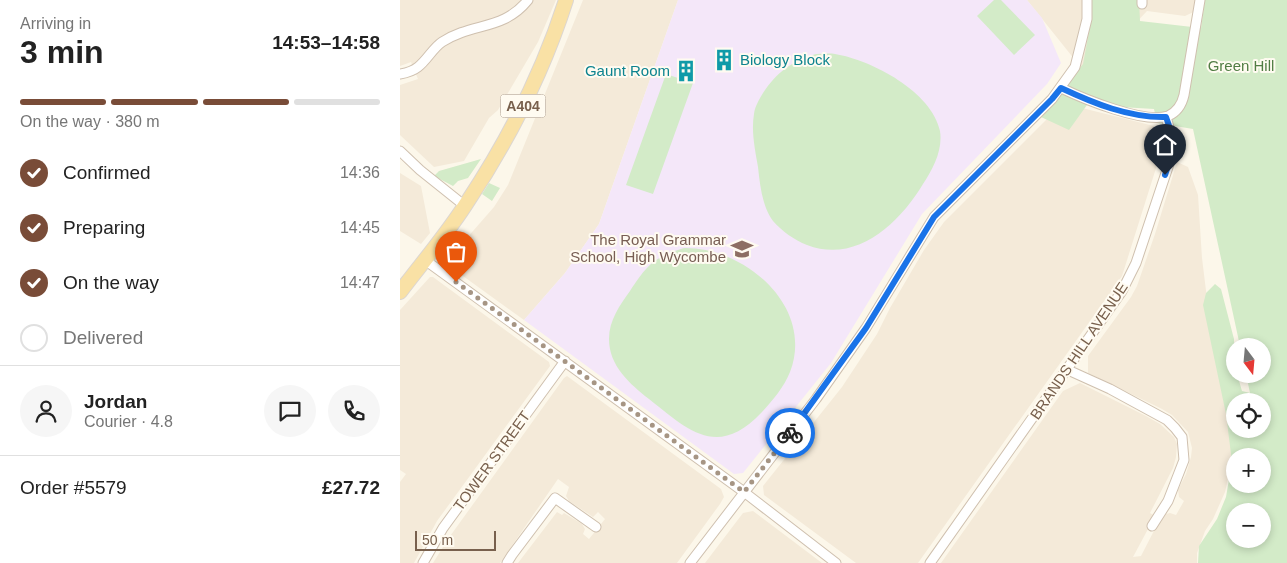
<!DOCTYPE html>
<meta charset="utf-8">
<style>
:root{--surface:#fff;--page:#f6f6f6;--text:#222;--muted:#767676;--line:#e0e0e0;--accent:#794c38}
body{margin:0;font-family:Arial,sans-serif;background:var(--page);color:var(--text);height:100vh;display:flex;flex-direction:column;font-size:19px;white-space:nowrap}
*{box-sizing:border-box;margin:0}
p{font-size:16px;color:var(--muted)}
.icon{flex:none;width:28px;height:28px;fill:none;stroke:currentColor;stroke-width:2;stroke-linecap:round;stroke-linejoin:round}
.map{position:relative;flex:1;overflow:hidden}
.panel{display:flex;flex-direction:column;background:var(--surface);width:400px}
.panel>*{flex:none}
.needle{width:32px;rotate:164deg}
.tools{position:absolute;left:826px;top:338px;display:grid;gap:10px}
.tools a{display:grid;place-items:center;width:45px;height:45px;border-radius:50%;background:var(--surface);box-shadow:0 2px 8px #0003;font-size:25px}
.scale{position:absolute;left:15px;bottom:12px;width:81px;box-sizing:border-box;padding-left:5px;border:2px solid #78604d;border-top:0;font-size:14px;line-height:18px;white-space:nowrap;color:#78604d;-webkit-text-stroke:4px #fffbf1;paint-order:stroke}
.pin{position:absolute;display:grid;place-items:center;width:42px;height:42px;color:#fff;margin:-51px -21px;border-radius:50% 50% 50% 0;rotate:-45deg;box-shadow:0 0 5px #0007}
.pin .icon{rotate:45deg}
.courier{position:absolute;display:grid;place-items:center;width:50px;height:50px;margin:-25px;border:4px solid #1a73e8;border-radius:50%;background:#fff;color:#222;box-shadow:0 1px 6px #0007}
.headline em{font-style:normal;font-weight:700}
.headline div{display:flex;flex-direction:column-reverse}
.headline{display:flex;align-items:center;justify-content:space-between;height:85px;padding:0 20px}
h1{font-size:32px;font-weight:700;line-height:38px}
.bar{display:grid;grid-template-columns:repeat(4,1fr);gap:8px 5px;align-content:center;height:60px;padding:0 20px}
.bar i{height:6px;border-radius:4px;background:var(--line)}
.bar .current{background:var(--accent)}
.bar p{grid-column:span 4}
.line{display:flex;align-items:center;gap:12px;padding:0 20px;border-top:1px solid var(--line)}
.line div{flex:1}
.round{display:grid;place-items:center;flex:none;width:52px;height:52px;border-radius:26px;background:var(--page)}
ol{padding:0 20px;list-style:none}
li{display:flex;align-items:center;gap:15px;height:55px}
li p{margin-inline-start:auto}
li .icon{padding:5px;border-radius:50%;background:var(--accent);color:#fff;stroke-width:4}
li:last-child{color:var(--muted)}
li i{width:28px;height:28px;border:2px solid var(--line);border-radius:50%}
main{display:flex;flex:1;min-height:0}
.map>svg:first-child{display:block}
.residential{fill:#f4ead9}
.education{fill:#f4e7f9}
.green{fill:#d3ebc8;fill-rule:evenodd}
.lines{fill:none;stroke-linecap:round;stroke-linejoin:round}
.street-casing{stroke:#cfc0af;stroke-width:11}
.primary-casing{stroke:#dcd6d1;stroke-width:16}
.street{stroke:#fff;stroke-width:9}
.primary{stroke:#f9e1a5;stroke-width:14}
.done{stroke:#a69584;stroke-width:5;stroke-dasharray:0 9}
.route{stroke:#1a73e8;stroke-width:6}
.labels{text-anchor:middle;stroke-width:4;stroke-linejoin:round;paint-order:stroke}
.shield{fill:#fffbf1;stroke:#a08e7e;stroke-width:1}
.shield-label{font-size:14px;font-weight:bold;fill:#78604d}
.culture-label{font-size:15px;fill:#0d838f;stroke:#fffbf1;text-anchor:start}
.park-label{font-size:15px;fill:#517d44;stroke:#fffbf1}
.education-label{font-size:15px;fill:#785e54;stroke:#fffbf1;text-anchor:end}
.street-label{font-size:15px;fill:#78604d;stroke:#fffbf1}
</style>
<main>
<section class="panel">
<div class="headline"><div><h1>3 min</h1><p>Arriving in</p></div><em>14:53–14:58</em></div>
<div class="bar"><i class="current"></i><i class="current"></i><i class="current"></i><i></i><p>On the way · 380 m</p></div>
<ol>
<li><svg class="icon" aria-label="check" viewBox="0 0 24 24"><path d="M5 12l5 5 9-10"/></svg>Confirmed<p>14:36</p></li>
<li><svg class="icon" aria-label="check" viewBox="0 0 24 24"><path d="M5 12l5 5 9-10"/></svg>Preparing<p>14:45</p></li>
<li><svg class="icon" aria-label="check" viewBox="0 0 24 24"><path d="M5 12l5 5 9-10"/></svg>On the way<p>14:47</p></li>
<li><i></i>Delivered</li>
</ol>
<div class="line" style="height:90px"><a class="round"><svg class="icon" aria-label="person" viewBox="0 0 24 24"><circle cx="12" cy="8" r="4"/><path d="M4 21q1-7 8-7t8 7"/></svg></a><div><b>Jordan</b><p>Courier · 4.8</p></div><a class="round"><svg class="icon" aria-label="chat" viewBox="0 0 24 24"><path d="M4 5h16v11H9l-5 4z"/></svg></a><a class="round"><svg class="icon" aria-label="phone" viewBox="0 0 24 24"><path d="M5 4h4l2 5-3 2q2 4 5 5l2-3 5 2v4C11 20 4 13 5 4z"/></svg></a></div>
<div class="line" style="height:65px"><div>Order #5579</div><b>£27.72</b></div>
</section>
<div class="map">
<svg width="887" height="563" viewBox="0 0 887 563">
<rect width="100%" height="100%" fill="#fcf7ea"/>
<path class="residential" d="M0 0H156L138 42 98 110 89 118 64 161 34 167 0 135V85L18 79 11 62 0 66Z
M183 0H278L199 224 165 273 124 320 45 263 94 207 108 185Z
M627 0H819L785 16 747 11 687 75Z
M670 105 754 126 759 132 762 141 763 146 722 276 518 563H456L364 495 363 486 442 387 477 334 490 308 524 250 544 222 657 109Z
M777 162 788 167 798 195 802 258 808 307 833 435 829 474 825 492 813 519 805 531 797 553V563H541L663 391 680 383 746 416 760 424 774 437 777 444 776 457 773 468 750 513 755 516 733 557 741 556 759 521 761 522 766 514 770 513 776 515 784 501 779 497 778 490 786 474 791 457 792 448 788 432 772 415 762 409 688 373V356L731 297 737 286 755 234Z
M0 173 21 186 30 233 21 244 0 231Z
M30 277H33L149 362 150 366 37 521 14 563H0V482L6 474 0 470V310Z
M167 376 321 489 324 497 320 504 277 563H118L157 512 162 515 164 513 182 524 185 529 183 534 189 539 205 519 198 512 193 517 169 501 166 496 169 487 158 479 100 563H33L48 539 164 378Z
M353 511 422 563H305L343 513Z"/>
<path class="education" d="M278 0H627L642 18 661 63 647 84 522 214 431 363 343 473 334 474 124 320 165 273 199 224Z"/>
<path class="green" d="M594 0H601L635 35 614 55 577 16Z
M691 0H739L740 21 801 28 805 0H887V563H798L799 546 817 519 826 497 832 462 826 414 803 305 806 293 815 284 821 289 834 339 835 374H837L842 391 850 393 846 374H862V346H840L793 129 757 123 754 109 687 105 669 130 641 117 683 64 691 21ZM835 401H862V429H835ZM835 456H862V484H835ZM835 511H862V539H835Z
M416 54C422 54 429 53 435 54 472 60 532 92 540 131 543 150 533 169 523 184 499 224 456 264 407 245 394 240 382 231 373 221 362 206 360 185 358 167 355 150 351 131 354 114 355 106 359 100 363 93 377 72 392 61 416 54Z
M266 74 293 83 253 194 226 185Z
M81 159 68 178 58 181 53 186 34 176 39 171Z
M89 183 100 188 92 201 82 194Z
M284 248C345 247 415 307 390 372 384 387 373 400 362 412 318 459 289 431 249 399 230 384 209 366 209 339 209 320 220 305 230 291 247 265 254 257 284 248Z"/>
<g class="lines">
<g class="street-casing">
<path id="street" d="M742 4V0
M0 74C6 73 13 71 18 67 27 60 33 48 42 42 73 22 103 31 128 0
M661 88C684 99 744 124 768 116 777 112 782 104 784 95L800 0
M0 151 20 170 65 206
M25 260 344 492 436 563
M668 370 710 389 767 420 775 428 782 437 784 460 768 501 752 526
M23 563 43 528 165 361
M107 563 112 555 155 498 196 527
M290 563 416 399 466 328 534 217 652 99 675 67 687 19V0
M530 563 722 291 736 263 771 158 773 141 766 117"/>
</g>
<g class="primary-casing">
<path id="primary" d="M0 292C22 263 46 235 66 204 108 141 143 72 166 0"/>
</g>
<use href="#street" class="street"/>
<use href="#primary" class="primary"/>
</g>
<g class="lines">
<path class="done" d="M56 282 344 492 390 433"/>
<path class="route" d="M390 433 466 328 534 217 652 99 661 88C693 103 729 118 766 117 775 140 773 152 765 175"/>
</g>
<defs>
<g id="building-bare" transform="scale(1.725)"><path d="M-4-6H4V6H1V3H-1V6H-4ZM-2.5-4.3h1.7v1.8h-1.7ZM.8-4.3h1.7v1.8H.8ZM-2.5-1h1.7V.8h-1.7ZM.8-1h1.7V.8H.8Z" fill="#0f9aa8" stroke="#fffbf1" stroke-width="2.5" paint-order="stroke"/></g>
<g id="school-bare" transform="scale(1.725)"><path d="M0-5L7-2L0 1L-7-2ZM-4 1L0 2.5L4 1V4Q0 6-4 4Z" fill="#8d6e63" stroke="#fffbf1" stroke-width="2.5" paint-order="stroke"/></g>
</defs>
<g fill-rule="evenodd">
<use href="#building-bare" x="324" y="60"/>
<use href="#building-bare" x="286" y="71"/>
<use href="#school-bare" x="342" y="249"/>
</g>
<g class="labels">
<rect class="shield" x="100.5" y="94.5" width="45" height="23" rx="4"/>
<g class="shield-label">
<text x="123" y="111">A404</text>
</g>
<g class="culture-label">
<text x="340" y="65">Biology Block</text>
<text x="270" y="76" text-anchor="end">Gaunt Room</text>
</g>
<g class="park-label">
<text x="841" y="71">Green Hill</text>
</g>
<g class="education-label">
<text x="326" y="245">The Royal Grammar<tspan x="326" dy="17">School, High Wycombe</tspan></text>
</g>
<g class="street-label">
<text transform="translate(679 351) rotate(-56)" y="5">BRANDS HILL AVENUE</text>
<text transform="translate(92 461) rotate(-54)" y="5">TOWER STREET</text>
</g>
</g>
</svg>
<div class="tools">
<a><svg class="needle" viewBox="-14 -14 28 28"><path d="M0-13l5 13h-10z" fill="#e53935"/><path d="M0 13l5-13h-10z" fill="#767676"/></svg></a>
<a><svg class="icon" aria-label="locate" viewBox="0 0 24 24"><circle cx="12" cy="12" r="6"/><path d="M12 2v4M12 18v4M2 12h4M18 12h4"/></svg></a>
<a>+</a>
<a>−</a>
</div>
<div class="scale">50 m</div>
<div class="pin" style="left:56px;top:282px;background:#ea580c"><svg class="icon" aria-label="bag" viewBox="0 0 24 24"><path d="M5 8h14l-1 12H6zM9 8a3 3 0 0 1 6 0"/></svg></div>
<div class="pin" style="left:765px;top:175px;background:#1f2937"><svg class="icon" aria-label="home" viewBox="0 0 24 24"><path d="M3 11l9-7 9 7M6 9v11h12V9"/></svg></div>
<div class="courier" style="left:390px;top:433px"><svg class="icon" aria-label="bike" viewBox="0 0 24 24"><circle cx="6" cy="16" r="4"/><circle cx="18" cy="16" r="4"/><path d="M6 16l4-8h5l3 8M10 8l3 8H6M13 5h3"/></svg></div>
</div>
</main>
